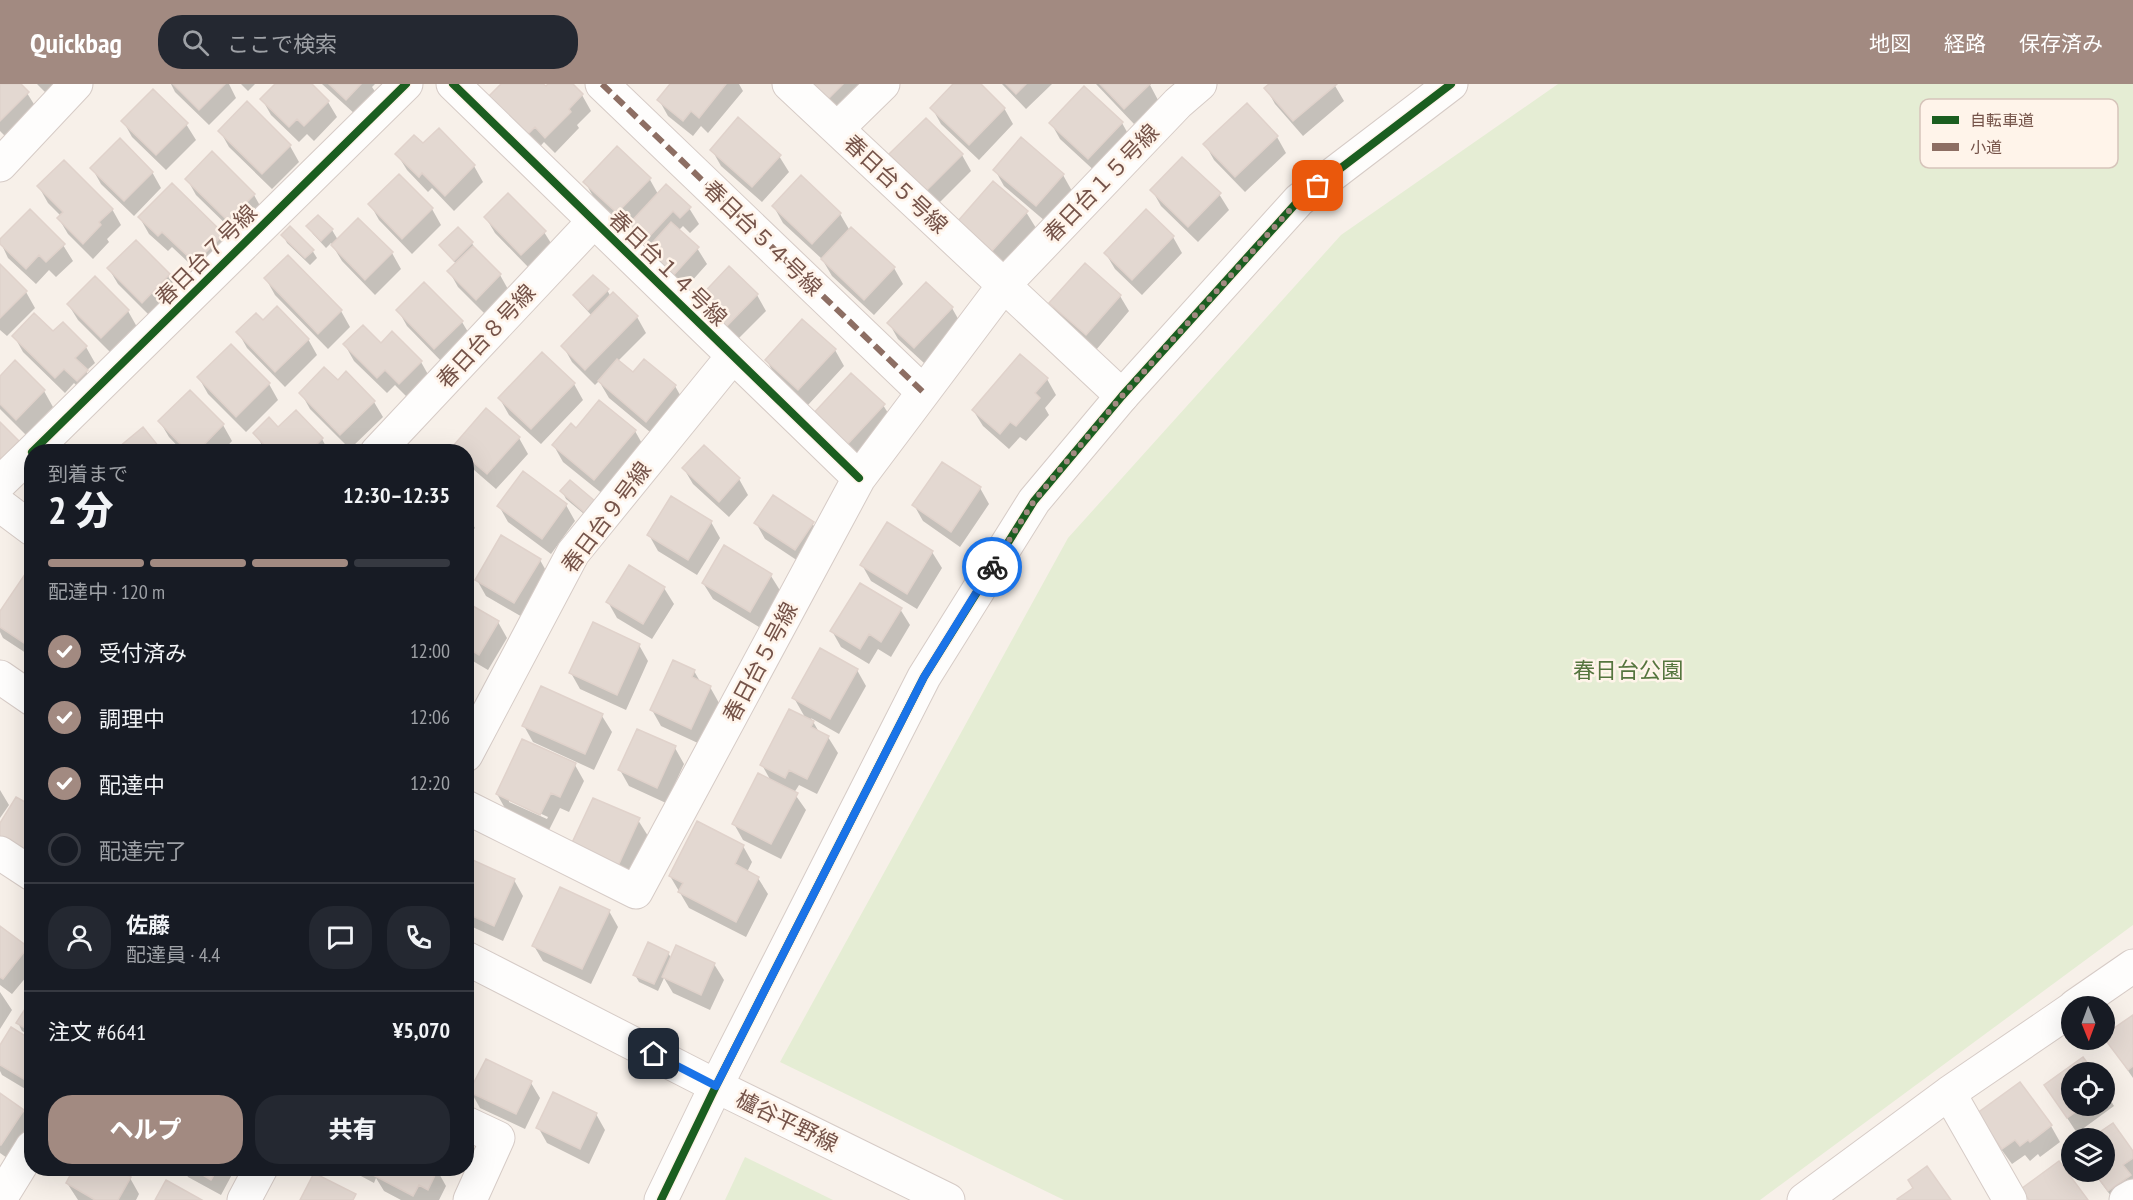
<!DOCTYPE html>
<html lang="ja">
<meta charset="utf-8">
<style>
:root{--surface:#171b24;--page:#242831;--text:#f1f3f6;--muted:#9ea1a6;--line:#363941;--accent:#a28a81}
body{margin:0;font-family:"PT Sans Narrow","Noto Sans JP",sans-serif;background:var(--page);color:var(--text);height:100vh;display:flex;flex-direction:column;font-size:22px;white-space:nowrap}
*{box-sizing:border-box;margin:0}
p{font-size:20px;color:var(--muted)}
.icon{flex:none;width:33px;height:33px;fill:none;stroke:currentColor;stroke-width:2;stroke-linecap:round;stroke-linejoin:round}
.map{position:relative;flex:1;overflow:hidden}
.side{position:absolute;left:24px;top:360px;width:450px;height:732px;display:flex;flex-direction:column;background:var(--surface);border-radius:24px;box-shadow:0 6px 24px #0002}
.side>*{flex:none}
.needle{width:39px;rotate:179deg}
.fabs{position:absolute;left:2061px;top:912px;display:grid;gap:12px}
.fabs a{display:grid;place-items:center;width:54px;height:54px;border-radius:50%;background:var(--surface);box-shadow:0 6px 24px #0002;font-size:30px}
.pin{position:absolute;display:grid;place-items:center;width:51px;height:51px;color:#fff;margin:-26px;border-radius:12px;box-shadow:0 3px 9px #0006}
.courier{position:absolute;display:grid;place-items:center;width:60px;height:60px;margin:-30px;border:4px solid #1a73e8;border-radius:50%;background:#fff;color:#222;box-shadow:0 2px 8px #0007}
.summary em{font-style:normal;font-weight:800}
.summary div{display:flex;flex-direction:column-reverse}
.summary{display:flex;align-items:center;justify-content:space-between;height:102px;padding:0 24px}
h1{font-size:39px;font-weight:800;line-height:45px}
.bar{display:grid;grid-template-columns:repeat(4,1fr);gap:9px 6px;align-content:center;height:72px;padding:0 24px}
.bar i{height:8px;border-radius:4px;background:var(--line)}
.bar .active{background:var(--accent)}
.bar p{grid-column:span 4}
.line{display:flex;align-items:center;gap:15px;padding:0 24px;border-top:2px solid var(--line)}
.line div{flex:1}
.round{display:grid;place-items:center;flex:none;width:63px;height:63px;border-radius:24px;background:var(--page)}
ol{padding:0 24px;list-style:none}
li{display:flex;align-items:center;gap:18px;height:66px}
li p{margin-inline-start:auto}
li .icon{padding:6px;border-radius:50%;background:var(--accent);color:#fff;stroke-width:4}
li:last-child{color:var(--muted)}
li i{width:33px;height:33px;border:3px solid var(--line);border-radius:50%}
.cta{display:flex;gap:12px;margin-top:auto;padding:12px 24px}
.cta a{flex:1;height:69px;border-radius:24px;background:var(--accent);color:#fff;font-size:24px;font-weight:800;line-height:69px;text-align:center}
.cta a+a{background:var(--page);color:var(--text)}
header{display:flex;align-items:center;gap:36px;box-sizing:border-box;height:84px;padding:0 30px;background:var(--accent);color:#fff}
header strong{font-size:28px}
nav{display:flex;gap:33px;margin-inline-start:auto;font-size:21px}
.search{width:420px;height:54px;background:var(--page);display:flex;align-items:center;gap:15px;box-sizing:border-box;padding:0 21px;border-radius:24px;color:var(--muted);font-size:22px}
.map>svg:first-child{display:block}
.green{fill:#e5edd4}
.shadow{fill:#0003;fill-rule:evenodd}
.building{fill:#e3d8d1;stroke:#e0d2cb;stroke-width:1.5}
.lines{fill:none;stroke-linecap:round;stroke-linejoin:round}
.street-casing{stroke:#d6cbc6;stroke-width:35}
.secondary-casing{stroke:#d6cbc6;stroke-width:35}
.street{stroke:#fefdfc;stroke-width:33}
.secondary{stroke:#fefdfc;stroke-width:33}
.quiet{stroke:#8d6e63;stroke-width:6;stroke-dasharray:12 6;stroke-linecap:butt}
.cycleway-casing{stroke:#fff4ea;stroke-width:11}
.cycleway{stroke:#1b5e20;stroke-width:8}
.done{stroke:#a28a81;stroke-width:6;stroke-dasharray:0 10.8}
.route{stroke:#1a73e8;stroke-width:8}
.labels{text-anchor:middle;stroke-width:5;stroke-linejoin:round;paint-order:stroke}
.street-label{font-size:22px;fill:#755349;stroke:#fff4ea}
.park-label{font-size:22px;fill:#55753e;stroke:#fff4ea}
.key{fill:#fff4ea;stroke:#d6c4ba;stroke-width:1.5}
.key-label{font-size:16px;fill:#755349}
</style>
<header>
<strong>Quickbag</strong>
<div class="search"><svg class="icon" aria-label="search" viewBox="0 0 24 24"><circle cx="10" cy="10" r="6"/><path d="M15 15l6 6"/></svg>ここで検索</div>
<nav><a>地図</a><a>経路</a><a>保存済み</a></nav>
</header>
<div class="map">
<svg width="2133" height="1116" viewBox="0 0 2133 1116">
<rect width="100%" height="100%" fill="#f7f0e9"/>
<path class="green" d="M1558 0H2133V841L1760 1116H1064L780 978 1068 454 1341 151Z
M745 1073 833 1116H725Z"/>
<path class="shadow" d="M0 0H19L27 9 37 25 7 54 0 47Z
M37 0H58L47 10Z
M171 0H229L236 14 209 41 175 8Z
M241 0H255L248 7Z
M277 0H310L328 18 337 33 314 57 307 50 299 58 271 31 262 15Z
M322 0H375L372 3 376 9 356 31Z
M503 0H541L546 4 550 0H571L582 11 591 27 577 41 579 44 555 69 544 58 537 66 499 29Z
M672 0H739L743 7 708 49 701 42 693 52 668 32 659 16Z
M806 0H868L838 30Z
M955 0H979L1004 24 1013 40 979 76 941 40 932 24Z
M1002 0H1052L1026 25Z
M1096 0H1151L1150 1 1158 16 1134 40Z
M1271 0H1334L1344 17 1303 52 1275 20 1266 4Z
M247 20 290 62 299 78 272 105 229 63 220 47Z
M1247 21 1277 53 1286 69 1245 108 1214 76 1205 60Z
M926 36 962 71 971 87 936 122 900 86 891 70Z
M123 37 186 40 196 56 166 86 132 53Z
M1051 39H1122L1131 55 1098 90 1060 55Z
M438 46 474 82 483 98 454 127 432 104 428 108 407 86 397 70 423 62Z
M712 66 779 72 789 88 762 118 721 82Z
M92 84 152 88 161 104 134 132 101 100Z
M995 86 1063 91 1072 107 1045 137 1004 102Z
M399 92 432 125 441 141 412 170 379 136 370 120Z
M649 94 658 110 689 124 699 140 690 149 683 142 678 147 697 164 707 180 682 208 649 164 640 156 631 140 627 144 594 114 585 98Z
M187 95 254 111 263 127 238 152 196 111Z
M172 101 223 151 232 167 205 194 172 163 168 167 149 150 140 134Z
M39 103 112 125 121 141 107 155 109 158 93 175 68 150 59 135 61 132 48 119Z
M1152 106 1219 110 1229 126 1198 158 1161 122Z
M774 123 840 130 850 147 894 184 903 200 874 231 832 192 822 175 783 139Z
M1146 127 1173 153 1182 169 1142 211 1115 185 1106 170Z
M1026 128 1036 144 1002 182 969 153Z
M318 133 332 146 338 156 392 169 401 185 375 211 342 177 331 159 326 164 313 150 308 142Z
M486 134 544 148 554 164 531 186 495 149Z
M283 151 312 166 317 174 310 181 287 159Z
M0 157 63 161 73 177 56 193 49 186 36 200 8 174Z
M136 158 169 191 178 207 152 234 118 200 109 185Z
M472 159 476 167 500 191 509 207 486 231 458 203 449 187 456 180 441 161Z
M0 183 26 208 35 224 7 252 0 246Z
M266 195 341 227 350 243 328 265 275 211Z
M607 206 611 213 637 233 646 249 618 277 633 290 644 277 675 302 684 318 656 353 609 314 599 297 595 301 572 278 563 262 592 232 580 219 575 212Z
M757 211 766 227 734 259 707 233Z
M1120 212 1129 227 1096 266 1060 235 1051 220Z
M68 220 128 227 137 243 111 269 78 236Z
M952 224 961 240 924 279 898 255 889 239Z
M398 226 462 238 471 253 444 280 407 242Z
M263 238 308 255 317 271 285 303 247 264 238 248Z
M53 249 86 263 95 279 86 287 96 303 87 312 74 299 65 309 23 268 14 252Z
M392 249 421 278 430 294 409 315 395 301 387 309 354 277 345 261H381Z
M835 266 844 282 808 321 776 293 767 277Z
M543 270 574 300 583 316 541 360 509 331 500 315Z
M15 278 44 307 53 323 26 351 0 325V294Z
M199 294 269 300 278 316 246 348 208 310Z
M1047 295 1056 311 1045 324 1049 331 1026 357 1020 353 1009 365 983 342 973 326Z
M338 298 374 318 383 333 350 365 310 325 301 309Z
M190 308 223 341 232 357 222 368H183L169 353 160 338Z
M883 321 893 337 854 378 822 349Z
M278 346 322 355 329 368H266L255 349Z
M576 346 635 347 644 363 604 411 563 378 554 362Z
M519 354 528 370 496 405 466 379V368H459L456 361Z
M704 363 739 395 748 411 729 433 693 400 684 385Z
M524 389 566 421 575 437 551 470 508 438 499 422Z
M980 404 989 420 960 463 923 437 914 421Z
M562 407 594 418 590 435 566 415Z
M466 429 475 444 466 453Z
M711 438 720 454 697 491 658 467 649 451Z
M756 439H812L822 455 804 481 765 455Z
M887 440 932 468 942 484 917 525 871 497 862 481Z
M725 463 771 492 781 508 759 543 713 515 703 499Z
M540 476 549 492 524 534 486 512 477 496Z
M32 483V573L3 554 0 548V529Z
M664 504 674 520 652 555 617 534 608 518Z
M466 520 498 538 507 554 488 586 466 573Z
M900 525 910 541 891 573 878 565 869 580 841 563 832 547Z
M639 561 648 577 626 626 580 605 571 589Z
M466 580 473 591 466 602Z
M857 586 866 602 839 650 811 634 819 648 828 653 838 669 817 710 799 701 794 709 806 726 781 775 743 756 734 740 771 697 762 681 806 635 794 614Z
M694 587 701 599 710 603 719 619 700 660 661 642 652 626Z
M541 604 602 632 612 648 594 686 533 658 524 642Z
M675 664 684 680 666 719 629 702 620 686Z
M575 681 584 697 569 728 560 724 549 746 506 726 497 710ZM509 715 548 733 547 735 509 718Z
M0 706 9 721 0 734Z
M638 736 648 752 627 797 582 777Z
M743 762 752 778 747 788 758 794 768 810 746 853 689 824 670 792Z
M466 774 514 796 523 812 503 857 466 840Z
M609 827 618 843 591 900 543 877 534 862Z
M0 844 26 864 32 873V886L12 910 0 901Z
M668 869 672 875 714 880 724 896 710 926 673 909 664 894 658 907 639 898 635 891Z
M32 897V911L27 903Z
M0 908 12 926 0 945Z
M32 932V952L22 947 18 939Z
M2133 933V994L2105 953Z
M32 955V1009L2 991 0 987V964L30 957Z
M466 961 473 972 466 987Z
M2082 975 2092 988H2072V1022H2104V1006L2114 1022 2077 1049 2046 1002Z
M531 999 540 1014 525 1045 480 1024 471 1008Z
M0 1011 23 1027 32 1041 10 1076 0 1069Z
M596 1030 605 1046 589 1080 547 1059 538 1043Z
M2113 1041 2133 1069V1096L2114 1116 2093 1088H2104V1054H2094Z
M2051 1042 2060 1058 2040 1073 2038 1070 2030 1077 2025 1071 2012 1080 1987 1046Z
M183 1084H235V1085L221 1111 188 1093Z
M346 1084H434L437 1086 446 1102 439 1116H401L384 1107 376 1094 374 1099Z
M130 1094 139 1110 136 1116H78L67 1099Z"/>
<path class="building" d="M0 0H21L29 8 0 37Z
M173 0H225L199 26Z
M275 0H312L329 17 304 42 297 35 289 43 260 15Z
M329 0H361L346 16Z
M501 0H543L546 2 548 0H573L583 10 569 25 571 28 545 54 535 43 527 51 488 13Z
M670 0H726L699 34 691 27 683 37 657 16Z
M812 0H843L828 15Z
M953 0H981L1005 24 969 61 930 24Z
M1006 0H1026L1016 10Z
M1100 0H1150L1124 25Z
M1269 0H1337L1293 37 1264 4Z
M1084 2 1123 38 1088 75 1049 39Z
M153 5 188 39 156 71 121 37Z
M247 17 291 61 262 90 218 47Z
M1247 19 1278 52 1235 93 1203 60Z
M738 33 781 71 752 103 710 66Z
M926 34 963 70 926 107 889 70Z
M439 44 475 81 445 112 422 89 419 93 395 70 414 51 423 59Z
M1021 53 1064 90 1036 122 993 86Z
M120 54 153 88 124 117 90 84Z
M617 62 651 94 617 129 583 98Z
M212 67 255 110 228 137 185 95Z
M1182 73 1221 109 1188 143 1150 106Z
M64 76 113 125 99 138 101 141 83 160 57 134 63 128 37 102Z
M399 90 433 124 402 155 368 120Z
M801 91 841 129 812 160 772 122Z
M993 97 1028 127 992 167 958 137Z
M172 99 224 150 195 179 162 148 158 152 138 133Z
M666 100 691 123 680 134 673 127 646 156 629 140Z
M508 109 546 147 521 171 484 133Z
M30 125 65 160 46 178 39 171 26 185 0 160V155Z
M1146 125 1174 152 1132 196 1104 169Z
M318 131 333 145 321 157 306 142Z
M358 134 393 168 365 196 331 161Z
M671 138 699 163 672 193 645 167Z
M290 142 314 166 305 174 281 151Z
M458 143 473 158 454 177 439 161Z
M851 143 895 183 864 216 821 175Z
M136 156 170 190 142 219 107 184Z
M473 162 501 190 476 216 447 187Z
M288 171 342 226 318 250 264 194Z
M1085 179 1121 211 1086 251 1049 219Z
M0 180 27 207 0 234Z
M729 182 758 210 725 244 696 217Z
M593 191 609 205 588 226 573 211Z
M95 192 129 226 101 254 67 220Z
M424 198 463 237 434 265 396 226Z
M926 198 953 223 914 264 887 239Z
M613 208 638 232 585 286 561 262Z
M277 222 309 255 275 288 236 248 256 229 263 236Z
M34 229 53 247 63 238 87 262 75 274 88 286 77 297 64 285 55 294 12 252Z
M802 235 836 265 798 306 765 276Z
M363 241 381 259 392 247 422 277 399 300 385 286 377 294 343 260Z
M231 260 270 299 236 333 197 293Z
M542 268 575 299 531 345 498 314Z
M1020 270 1048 294 1035 309 1040 314 1016 342 1010 338 1000 350 972 326Z
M617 275 633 288 644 275 676 301 646 338 598 297Z
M15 276 45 306 16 336 0 320V292Z
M324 283 338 296 346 287 375 317 340 351 299 309Z
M851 289 885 320 845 363 811 332Z
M190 306 224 340 197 368H188L158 337Z
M599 316 636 346 594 396 552 361 571 339 576 344Z
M486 324 520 353 487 390 466 372V368H461L454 361Z
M296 326 323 354 309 368H271L253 349 269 333 278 343Z
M0 338 19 357 0 376Z
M143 343 163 368H113Z
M704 361 740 394 719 418 682 384Z
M942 378 981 403 951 448 912 421Z
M523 387 567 420 542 455 497 422Z
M570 396 595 417 585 429 560 407Z
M773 411 814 438 795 466 754 439Z
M671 412 712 437 688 476 647 451Z
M887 438 933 467 907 510 860 481Z
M501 451 541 475 514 519 475 496Z
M724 461 772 490 750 528 702 499Z
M32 480V560L30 563 0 543V527Z
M629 481 665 503 643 540 606 518Z
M860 499 902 524 881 558 869 550 860 565 830 547Z
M466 518 499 537 479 571 466 563Z
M593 538 640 560 617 611 569 589Z
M820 564 858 585 830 635 792 614Z
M673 576 695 586 692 593 711 602 691 645 650 626Z
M541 602 603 630 585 670 522 642Z
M789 625 814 637 811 643 829 652 807 695 789 686 785 694 760 681Z
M637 645 676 662 657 704 618 686Z
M522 655 576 679 560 713 551 709 540 731 496 710Z
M758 689 798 709 771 760 732 740Z
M16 713 32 722V774L0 755V739Z
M593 714 640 734 618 782 571 761Z
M697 737 744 761 735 780 759 793 736 838 678 808 683 799 669 792Z
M466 773 515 795 494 842 466 829Z
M560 803 610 826 582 885 532 862Z
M0 842 28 863 3 895 0 893Z
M648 858 669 868 654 900 633 891Z
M676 861 715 879 701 911 662 893Z
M25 925 32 930V942L29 946 16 939Z
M2133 931V982L2128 986 2104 954V951Z
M11 943 30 955 32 952V1000L0 981V961Z
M2083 973 2094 988H2072V1022H2084L2067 1034 2044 1001Z
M486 975 532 997 516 1030 469 1008Z
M2020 998 2052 1041 2030 1058 2028 1056 2020 1062 2015 1056 2002 1065 1976 1030Z
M553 1008 597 1029 580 1065 536 1044Z
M0 1009 24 1026 1 1061H0Z
M2113 1039 2133 1067V1074L2123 1081 2131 1091 2108 1107 2094 1088H2104V1054H2091Z
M2059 1077 2088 1116H2029L2021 1105Z
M1927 1082 1951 1116H1898L1897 1115 1913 1104 1908 1096Z
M74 1084H115L131 1093 118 1116H95L66 1099Z
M191 1084H218L211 1096Z
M377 1084H437L438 1085 428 1106 419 1101 413 1112 373 1091Z
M314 1089 356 1110 353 1116H300Z
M166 1096 202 1116H155Z"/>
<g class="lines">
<g class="street-casing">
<path id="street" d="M453 0 859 394
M602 0 923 308
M789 0 1122 312
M837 45 883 0
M0 81 76 0
M32 368 406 0
M377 368 594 137
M0 399 32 368
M0 421 32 445
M466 671 573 469 733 272
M466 723 636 808 859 394 1004 201 1178 19 1200 0
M0 769 32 790
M2075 922 2133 882
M466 1039 498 1054 470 1116
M0 1115 32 1063
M244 1116 261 1084
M1804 1116 1949 1009
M2010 1116 1949 1009 2072 925
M2126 1116 2133 1112"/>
</g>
<g class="secondary-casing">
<path id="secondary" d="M0 593 32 615
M466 874 716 1002 948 1116
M661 1116 716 1002 924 593 1034 417 1122 312 1299 116 1451 0"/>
</g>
<use href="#street" class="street"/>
<use href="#secondary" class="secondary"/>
<path class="quiet" d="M602 0 923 308"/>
<g class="cycleway-casing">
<path id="cycleway" d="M453 0 859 394
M32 368 406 0
M661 1116 716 1002 924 593 1034 417 1122 312 1299 116 1451 0"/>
</g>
<use href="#cycleway" class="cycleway"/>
</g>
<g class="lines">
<path class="done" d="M992 483 1034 417 1063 382 1122 312 1299 116 1318 102"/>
<path class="route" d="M654 970 716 1002 924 593 992 483"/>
</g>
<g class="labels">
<g class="street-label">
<text transform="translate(1101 99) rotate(-46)" y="8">春日台１５号線</text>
<text transform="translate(896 100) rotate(43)" y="8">春日台５号線</text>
<text transform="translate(763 154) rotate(44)" y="8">春日台５４号線</text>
<text transform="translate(206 171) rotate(-45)" y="8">春日台７号線</text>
<text transform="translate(668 184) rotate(44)" y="8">春日台１４号線</text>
<text transform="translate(486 252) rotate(-47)" y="8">春日台８号線</text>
<text transform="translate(606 433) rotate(-53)" y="8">春日台９号線</text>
<text transform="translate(760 578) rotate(-62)" y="8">春日台５号線</text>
<text transform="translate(787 1037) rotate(26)" y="8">櫨谷平野線</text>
</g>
<g class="park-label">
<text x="1628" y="594">春日台公園</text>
</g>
</g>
<rect x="1920" y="15" width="198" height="69" rx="9" class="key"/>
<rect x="1932" y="32" width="27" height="8" fill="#1b5e20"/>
<rect x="1932" y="59" width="27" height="8" fill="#8d6e63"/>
<g class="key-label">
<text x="1970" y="42">自転車道</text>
<text x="1970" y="69">小道</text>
</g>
</svg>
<div class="fabs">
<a><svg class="needle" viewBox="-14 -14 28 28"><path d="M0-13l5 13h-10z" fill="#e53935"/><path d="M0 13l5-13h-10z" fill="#9ea1a6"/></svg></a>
<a><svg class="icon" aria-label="locate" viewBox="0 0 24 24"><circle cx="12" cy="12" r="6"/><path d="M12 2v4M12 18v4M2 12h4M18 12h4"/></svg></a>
<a><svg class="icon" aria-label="layers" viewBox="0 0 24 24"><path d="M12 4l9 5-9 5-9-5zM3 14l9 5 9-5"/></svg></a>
</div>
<div class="pin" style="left:1318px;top:102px;background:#ea580c"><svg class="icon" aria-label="bag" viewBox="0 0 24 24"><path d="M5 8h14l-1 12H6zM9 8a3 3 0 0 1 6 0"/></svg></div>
<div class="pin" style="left:654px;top:970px;background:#1f2937"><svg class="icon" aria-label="home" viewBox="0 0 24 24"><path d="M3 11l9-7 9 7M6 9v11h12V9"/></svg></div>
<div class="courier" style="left:992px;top:483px"><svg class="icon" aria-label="bike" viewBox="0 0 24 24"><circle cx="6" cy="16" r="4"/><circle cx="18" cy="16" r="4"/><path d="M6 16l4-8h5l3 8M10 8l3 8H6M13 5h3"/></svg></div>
<section class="side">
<div class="summary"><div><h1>2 分</h1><p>到着まで</p></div><em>12:30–12:35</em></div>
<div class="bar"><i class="active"></i><i class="active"></i><i class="active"></i><i></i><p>配達中 · 120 m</p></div>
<ol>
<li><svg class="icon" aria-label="check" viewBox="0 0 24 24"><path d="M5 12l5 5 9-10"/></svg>受付済み<p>12:00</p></li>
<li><svg class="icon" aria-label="check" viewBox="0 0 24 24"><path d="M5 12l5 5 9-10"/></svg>調理中<p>12:06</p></li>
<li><svg class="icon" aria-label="check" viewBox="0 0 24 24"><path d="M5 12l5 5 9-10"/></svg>配達中<p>12:20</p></li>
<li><i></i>配達完了</li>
</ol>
<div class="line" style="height:108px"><a class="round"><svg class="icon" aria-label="person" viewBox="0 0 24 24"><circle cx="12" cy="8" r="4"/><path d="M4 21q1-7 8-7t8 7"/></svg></a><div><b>佐藤</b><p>配達員 · 4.4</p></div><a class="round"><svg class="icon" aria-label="chat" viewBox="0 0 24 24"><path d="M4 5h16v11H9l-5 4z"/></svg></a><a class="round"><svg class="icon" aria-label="phone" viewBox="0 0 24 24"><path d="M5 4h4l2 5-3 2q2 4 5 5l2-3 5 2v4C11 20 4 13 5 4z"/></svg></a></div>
<div class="line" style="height:78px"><div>注文 #6641</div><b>¥5,070</b></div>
<div class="cta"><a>ヘルプ</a><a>共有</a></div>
</section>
</div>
